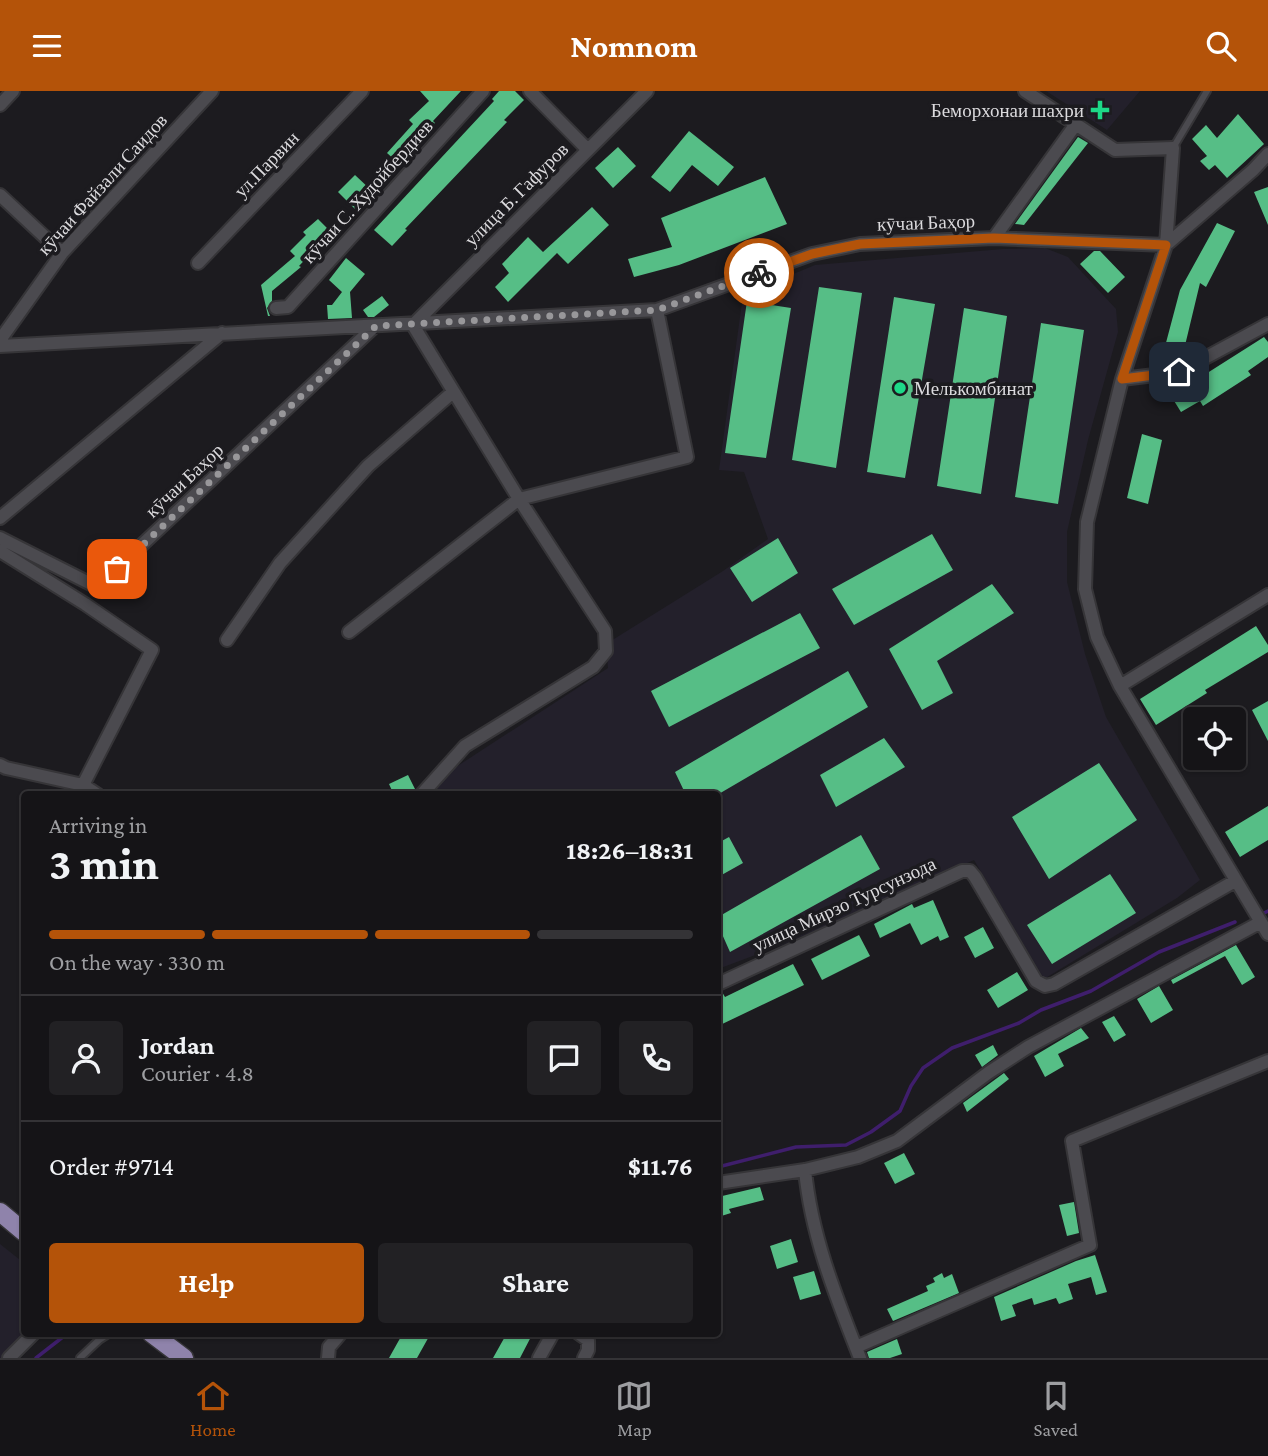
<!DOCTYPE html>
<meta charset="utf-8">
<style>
:root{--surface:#151417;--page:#222124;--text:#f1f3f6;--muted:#9d9ea1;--line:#343336;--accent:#b45309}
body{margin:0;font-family:"Crimson Pro",serif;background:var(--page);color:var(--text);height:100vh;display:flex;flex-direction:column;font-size:26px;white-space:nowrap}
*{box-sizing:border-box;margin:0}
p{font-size:23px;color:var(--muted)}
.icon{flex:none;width:38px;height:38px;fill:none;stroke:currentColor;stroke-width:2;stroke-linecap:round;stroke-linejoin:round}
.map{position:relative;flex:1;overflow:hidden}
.sheet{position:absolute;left:21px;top:700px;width:700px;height:546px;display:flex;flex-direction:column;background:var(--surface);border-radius:7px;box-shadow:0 2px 5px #0004,0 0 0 2px var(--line)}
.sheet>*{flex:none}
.fabs{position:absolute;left:1183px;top:616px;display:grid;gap:14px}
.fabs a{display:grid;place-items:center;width:63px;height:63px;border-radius:7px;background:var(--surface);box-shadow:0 2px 5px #0004,0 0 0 2px var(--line);font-size:35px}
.pin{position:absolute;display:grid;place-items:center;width:60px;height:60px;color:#fff;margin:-30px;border-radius:14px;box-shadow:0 4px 10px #0006}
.courier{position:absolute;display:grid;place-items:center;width:70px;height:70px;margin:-35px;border:5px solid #b45309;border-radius:50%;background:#fff;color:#222;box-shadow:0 2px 9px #0007}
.head em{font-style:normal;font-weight:700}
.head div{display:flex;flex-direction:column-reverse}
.head{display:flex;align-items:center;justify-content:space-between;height:119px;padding:0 28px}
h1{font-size:46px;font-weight:700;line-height:52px}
.bar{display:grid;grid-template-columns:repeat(4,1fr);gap:10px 7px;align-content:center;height:84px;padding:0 28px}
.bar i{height:9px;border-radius:5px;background:var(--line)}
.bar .on{background:var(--accent)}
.bar p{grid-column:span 4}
.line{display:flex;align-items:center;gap:18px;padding:0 28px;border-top:2px solid var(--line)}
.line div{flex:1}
.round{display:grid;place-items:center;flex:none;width:74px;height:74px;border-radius:7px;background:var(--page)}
.action{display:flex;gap:14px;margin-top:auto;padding:14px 28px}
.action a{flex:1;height:80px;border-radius:7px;background:var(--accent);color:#fff;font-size:28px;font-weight:700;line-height:80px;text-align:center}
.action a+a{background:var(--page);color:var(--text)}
header{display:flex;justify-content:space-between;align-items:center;height:91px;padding:0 28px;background:var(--accent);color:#fff;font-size:32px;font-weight:700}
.menu{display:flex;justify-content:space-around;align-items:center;height:98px;border-top:2px solid var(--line);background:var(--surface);font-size:19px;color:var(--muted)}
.menu a{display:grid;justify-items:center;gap:4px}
.menu .on{color:var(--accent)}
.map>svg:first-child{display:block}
.built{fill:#23202b}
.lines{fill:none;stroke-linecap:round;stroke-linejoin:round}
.stream{stroke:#3f1e6c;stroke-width:3.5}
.building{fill:#56be86}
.service-casing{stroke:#363538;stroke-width:10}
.minor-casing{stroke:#363538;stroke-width:16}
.primary-casing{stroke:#363538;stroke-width:21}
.service{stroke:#4b4a4f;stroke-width:6}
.minor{stroke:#4b4a4f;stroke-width:12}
.primary{stroke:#8f83ab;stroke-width:18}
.done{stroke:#98979a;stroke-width:7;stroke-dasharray:0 12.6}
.route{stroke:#b45309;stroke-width:9}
.poi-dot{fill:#1dd988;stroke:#1c1b1f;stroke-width:2.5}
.labels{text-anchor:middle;stroke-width:7;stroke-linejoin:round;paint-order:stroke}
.poi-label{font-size:19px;fill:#dbdadd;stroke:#1c1b1f;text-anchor:end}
.street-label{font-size:19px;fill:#dbdadd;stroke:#1c1b1f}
</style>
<header><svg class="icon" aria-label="menu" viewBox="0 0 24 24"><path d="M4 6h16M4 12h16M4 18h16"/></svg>Nomnom<svg class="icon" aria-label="search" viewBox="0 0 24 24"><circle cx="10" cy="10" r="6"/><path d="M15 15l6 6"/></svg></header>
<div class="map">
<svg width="1268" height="1267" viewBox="0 0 1268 1267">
<rect width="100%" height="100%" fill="#1c1b1f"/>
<path class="built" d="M1046 0H1140L1107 39Z
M1045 157 1068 166 1116 218 1118 241 1088 349 1067 441V491L1085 563 1106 626 1200 789 1177 807 1044 888 974 769 782 854 718 878V704H431L453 678 608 577 606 553 723 480 768 448 744 381 719 379 743 204 815 174 1003 158Z
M0 1153 24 1172V1242L36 1243 12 1267H0Z"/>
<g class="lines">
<path class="stream" d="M1264 822 1268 820
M718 1076 796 1056 846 1054 871 1041 900 1020 911 995 923 977 952 957 1019 932 1041 919 1091 900 1159 861 1235 831
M235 1242H241
M36 1267 68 1242"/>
</g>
<path class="building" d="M420 0H461L433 30 435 32 396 70 387 62 413 33 409 29 429 10Z
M499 0H515L524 9 504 29 507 31 405 138 407 139 392 155 374 139 494 10 492 8Z
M1238 23 1264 53 1227 87 1215 74 1209 79 1200 70 1207 65 1192 48 1206 34 1217 47Z
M689 40 734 76 718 95 692 74 670 101 651 86Z
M1078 46 1088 52 1024 134 1015 133Z
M618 56 636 75 613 97 595 77Z
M355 84 372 100 355 118 338 101Z
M765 86 787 133 679 174 634 186 628 168 672 156 661 127Z
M1268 96V134L1254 101Z
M592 116 609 134 568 173 557 162 508 211 495 196 509 182 502 173 528 146 543 161Z
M318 128 331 141 299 175 301 176 272 200V210L267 217 270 225H268L261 194 295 165 290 160 306 144 303 141Z
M1217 132 1235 140 1206 196 1200 192 1182 267 1163 263 1180 199Z
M1094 160H1100L1125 186 1108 202 1080 173Z
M346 167 365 183 350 201 352 227 328 228 327 214H332L342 201 329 189Z
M819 196 862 202 836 377 792 369Z
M382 205 389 214 374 226H368L363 219Z
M894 206 935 213 905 387 867 381Z
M747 210 791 217 766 367 725 362Z
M964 217 1007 225 981 403 937 395Z
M1041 232 1084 239 1058 413 1015 406Z
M1264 246 1268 251V266L1248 280 1251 284 1203 315 1200 310 1181 321 1171 305Z
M1142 343 1162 349 1148 413 1127 407Z
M932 443 953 479 854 534 832 498Z
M778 447 798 482 752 511 730 477Z
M992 493 1014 522 937 570 953 602 922 619 889 558Z
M800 522 820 557 669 636 651 600Z
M1256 535 1268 554V561L1205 599 1207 602 1156 634 1140 608Z
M848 580 868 616 717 704H686L675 681Z
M1268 610V650L1252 619Z
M884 647 905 676 836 716 820 684Z
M1099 672 1137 729 1049 788 1012 726Z
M408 684 415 698 411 704H394L389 693Z
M1268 715V749L1240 766 1225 741Z
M861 744 880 778 730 861 718 834V826Z
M729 746 743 772 718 786V752Z
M1110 783 1136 822 1052 873 1027 834Z
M933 809 949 846 940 850 938 845 921 854 910 832 880 847 874 833 912 813 914 817Z
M983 836 994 857 975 867 964 846Z
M859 844 870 865 822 889 811 868Z
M1236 854 1255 886 1242 894 1225 865 1173 893 1171 889Z
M793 873 804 894 718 935V902L722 901 725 906Z
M1017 881 1028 899 998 917 987 899Z
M1159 895 1173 919 1151 932 1137 908Z
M1114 925 1126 944 1114 951 1102 931Z
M1081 937 1089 947 1058 963 1064 975 1045 986 1034 965Z
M993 954 998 964 982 976 975 964Z
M1004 982 1009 988 967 1021 963 1012Z
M904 1062 915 1083 895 1093 884 1072Z
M760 1096 764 1109 729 1118 731 1122 718 1126V1106Z
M1074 1111 1079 1142 1067 1145 1059 1114Z
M791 1148 798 1171 777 1178 770 1155Z
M1095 1164 1107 1201 1096 1204 1091 1186 1068 1193 1073 1208 1059 1213 1056 1207 1034 1214 1032 1207 1012 1214 1016 1225 1001 1230 994 1206 1076 1170Z
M814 1180 821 1203 800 1209 793 1186Z
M942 1182 944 1187 952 1183 959 1202 893 1230 887 1218 928 1200 926 1195 935 1191 933 1187Z
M403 1242H431L417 1267H389Z
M507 1242H533L520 1267H493Z
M897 1248 902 1263 890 1267H869L867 1261Z"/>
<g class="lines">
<g class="service-casing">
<path id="service" d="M1173 57 1207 0
M80 1267 99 1249 110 1242"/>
</g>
<g class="minor-casing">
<path id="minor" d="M530 0 587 58
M1025 0 1115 59 1173 57 1166 154 1122 288 1087 431 1085 498 1097 546 1120 595 1268 843
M0 14 13 0
M0 104 62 162
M994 147 1076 33
M198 172 362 0
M276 217 288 216 483 0
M413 234 519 408 605 540 606 560 593 576 465 655 421 704
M413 234 647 0
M0 249 62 162 212 0
M0 255 657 219 812 163 860 153 994 147 1166 154 1253 79 1268 63
M1122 288 1179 281 1268 233
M0 427 222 242
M0 447 97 496 375 235
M0 460 85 513 152 559 83 694
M349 541 519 408 687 366 657 219
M227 549 280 472 368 375 453 301
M1120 595 1268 504
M0 674 6 677 83 694 98 704
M718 893 962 780H970L975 786 1036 890 1045 895 1054 893 1235 790
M805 1079C811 1144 836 1206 860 1267
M718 1092 805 1079 858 1066 897 1050 988 982 1028 956 1261 831
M578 1242 588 1249V1259L584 1267
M856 1256 1090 1154 1072 1050 1268 970
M9 1267 34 1242
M328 1267 329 1256 341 1242
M539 1267 553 1242"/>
</g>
<g class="primary-casing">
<path id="primary" d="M0 1121 24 1141
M151 1242 184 1267"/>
</g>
<use href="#service" class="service"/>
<use href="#minor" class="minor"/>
<use href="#primary" class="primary"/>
</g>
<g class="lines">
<path class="done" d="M117 478 376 235 657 219 759 182"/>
<path class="route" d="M759 182 812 163 860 153 994 147 1166 154 1122 288 1179 281"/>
</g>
<g class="poi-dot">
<path d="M1096.5 8.5h7v7h7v7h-7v7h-7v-7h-7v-7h7z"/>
<circle cx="900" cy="297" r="7"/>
</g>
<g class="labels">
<g class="poi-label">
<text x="1084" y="26">Беморхонаи шахри</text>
<text x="914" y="304" text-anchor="start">Мелькомбинат</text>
</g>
<g class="street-label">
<text transform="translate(266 73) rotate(-46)" y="7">ул.Парвин</text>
<text transform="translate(102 93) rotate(-48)" y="7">кӯчаи Файзали Саидов</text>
<text transform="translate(367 100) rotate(-48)" y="7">кӯчаи С. Худойбердиев</text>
<text transform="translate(516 103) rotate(-45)" y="7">улица Б. Гафуров</text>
<text transform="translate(926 131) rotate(-2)" y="7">кӯчаи Баҳор</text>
<text transform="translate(184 389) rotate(-43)" y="7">кӯчаи Баҳор</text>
<text transform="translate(844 813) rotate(-25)" y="7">улица Мирзо Турсунзода</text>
</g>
</g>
</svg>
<div class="fabs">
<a><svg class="icon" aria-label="locate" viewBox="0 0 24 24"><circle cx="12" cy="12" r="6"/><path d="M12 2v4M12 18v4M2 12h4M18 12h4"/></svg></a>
</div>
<div class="pin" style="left:117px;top:478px;background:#ea580c"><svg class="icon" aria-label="bag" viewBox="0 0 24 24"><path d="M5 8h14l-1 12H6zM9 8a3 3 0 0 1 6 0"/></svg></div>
<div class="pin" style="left:1179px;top:281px;background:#1f2937"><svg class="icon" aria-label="home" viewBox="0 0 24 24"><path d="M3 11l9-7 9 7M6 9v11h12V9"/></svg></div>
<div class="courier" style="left:759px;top:182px"><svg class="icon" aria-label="bike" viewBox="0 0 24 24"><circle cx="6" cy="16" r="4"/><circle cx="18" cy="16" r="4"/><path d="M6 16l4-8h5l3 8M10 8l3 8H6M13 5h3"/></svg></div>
<section class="sheet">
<div class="head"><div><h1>3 min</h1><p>Arriving in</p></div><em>18:26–18:31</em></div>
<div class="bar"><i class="on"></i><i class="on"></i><i class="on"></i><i></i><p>On the way · 330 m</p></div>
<div class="line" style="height:126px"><a class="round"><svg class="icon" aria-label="person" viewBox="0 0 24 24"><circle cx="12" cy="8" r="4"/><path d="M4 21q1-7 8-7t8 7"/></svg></a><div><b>Jordan</b><p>Courier · 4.8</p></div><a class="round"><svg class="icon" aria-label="chat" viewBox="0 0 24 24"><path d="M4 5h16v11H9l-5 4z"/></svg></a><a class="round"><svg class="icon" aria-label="phone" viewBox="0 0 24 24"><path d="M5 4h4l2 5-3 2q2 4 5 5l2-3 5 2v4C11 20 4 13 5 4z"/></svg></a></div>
<div class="line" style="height:91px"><div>Order #9714</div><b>$11.76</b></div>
<div class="action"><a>Help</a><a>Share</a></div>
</section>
</div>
<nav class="menu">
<a class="on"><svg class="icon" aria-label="home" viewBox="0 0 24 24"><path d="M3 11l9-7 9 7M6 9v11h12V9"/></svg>Home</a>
<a><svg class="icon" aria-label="map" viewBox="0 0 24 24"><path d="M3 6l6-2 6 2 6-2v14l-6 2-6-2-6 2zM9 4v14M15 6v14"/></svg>Map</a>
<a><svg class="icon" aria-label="saved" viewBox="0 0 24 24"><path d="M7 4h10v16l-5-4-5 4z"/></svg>Saved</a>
</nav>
